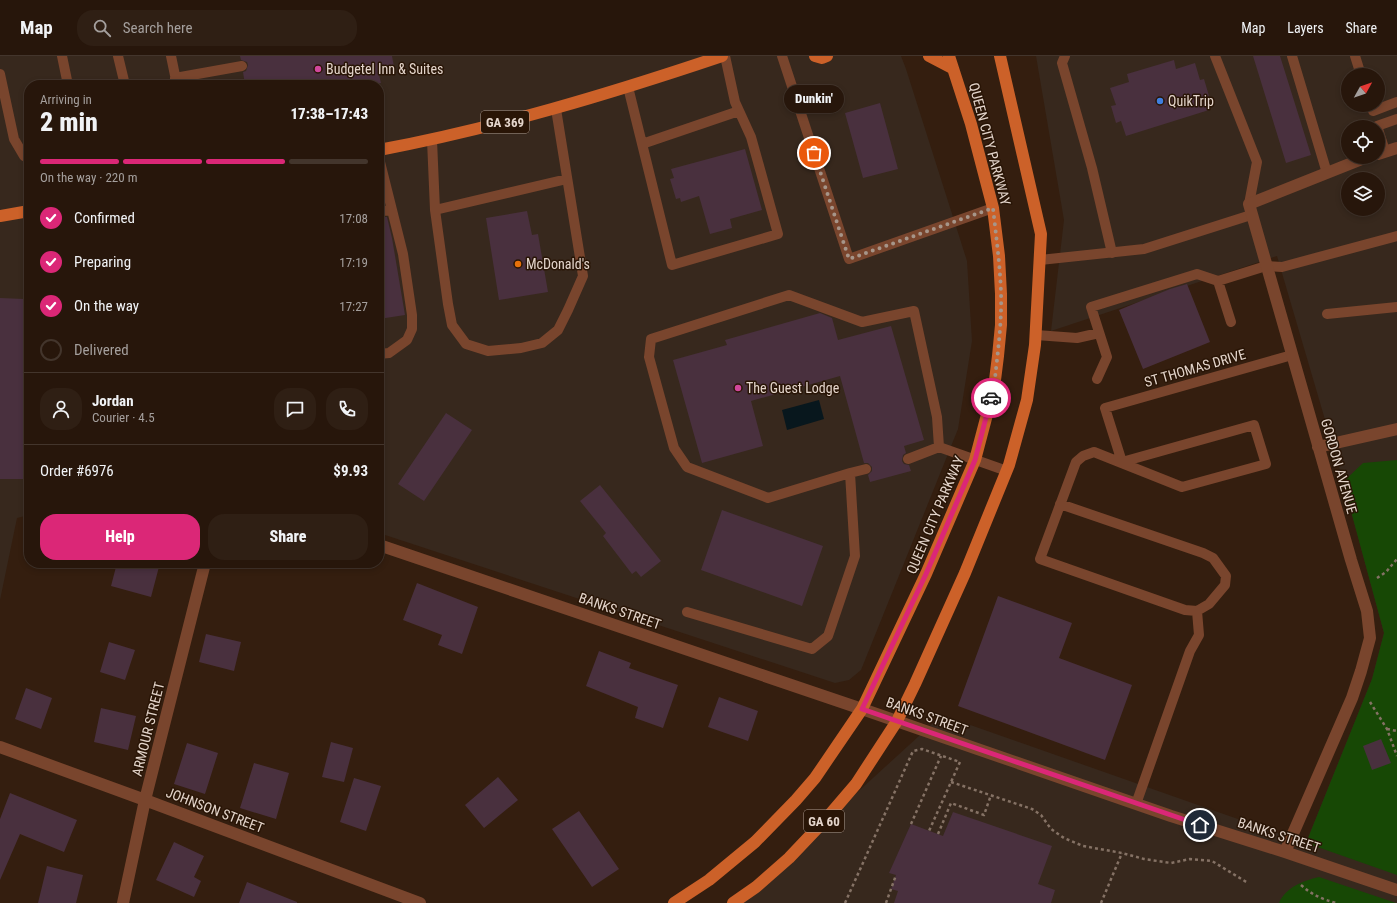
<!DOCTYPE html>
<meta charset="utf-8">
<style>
:root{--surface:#27160b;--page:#2f1f14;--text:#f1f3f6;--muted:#a49f9d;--line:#43352c;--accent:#db2777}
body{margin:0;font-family:"Roboto Condensed",sans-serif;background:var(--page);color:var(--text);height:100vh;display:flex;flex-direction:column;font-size:15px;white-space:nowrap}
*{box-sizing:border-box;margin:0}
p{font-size:13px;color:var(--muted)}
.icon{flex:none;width:22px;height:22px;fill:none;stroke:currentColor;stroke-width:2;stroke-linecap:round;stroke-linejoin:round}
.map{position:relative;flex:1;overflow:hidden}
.side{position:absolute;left:24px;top:24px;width:360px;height:488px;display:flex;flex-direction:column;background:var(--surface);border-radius:16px;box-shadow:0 2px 6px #0003,0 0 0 1px var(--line)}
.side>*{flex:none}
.needle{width:26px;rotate:50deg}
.controls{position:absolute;left:1341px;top:12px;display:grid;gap:8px}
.controls a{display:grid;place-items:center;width:44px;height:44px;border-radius:50%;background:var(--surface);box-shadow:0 2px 6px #0003,0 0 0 1px var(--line);font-size:20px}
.pin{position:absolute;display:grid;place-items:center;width:34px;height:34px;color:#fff;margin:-17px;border:2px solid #fff;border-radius:50%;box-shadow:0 1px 4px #0007}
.courier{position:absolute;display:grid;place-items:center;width:40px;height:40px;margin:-20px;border:3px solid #db2777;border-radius:50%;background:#fff;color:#222;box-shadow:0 1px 5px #0007}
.bubble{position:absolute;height:28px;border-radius:14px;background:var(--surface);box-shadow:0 2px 6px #0003,0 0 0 1px var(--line);font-size:13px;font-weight:800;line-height:28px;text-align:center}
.overview em{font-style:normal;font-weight:800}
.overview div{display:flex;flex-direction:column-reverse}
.overview{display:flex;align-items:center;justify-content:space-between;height:68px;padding:0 16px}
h1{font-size:26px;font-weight:800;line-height:30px}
.bar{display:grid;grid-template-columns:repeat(4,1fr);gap:6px 4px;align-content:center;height:48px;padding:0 16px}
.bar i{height:5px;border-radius:3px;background:var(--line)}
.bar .on{background:var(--accent)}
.bar p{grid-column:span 4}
.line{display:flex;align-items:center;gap:10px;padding:0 16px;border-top:1px solid var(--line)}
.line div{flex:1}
.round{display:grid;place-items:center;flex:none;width:42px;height:42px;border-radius:16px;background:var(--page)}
ol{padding:0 16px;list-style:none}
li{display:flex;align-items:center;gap:12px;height:44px}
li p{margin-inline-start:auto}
li .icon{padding:4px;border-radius:50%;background:var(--accent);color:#fff;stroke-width:4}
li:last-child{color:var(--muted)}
li i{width:22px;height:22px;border:2px solid var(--line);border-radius:50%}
.action{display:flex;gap:8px;margin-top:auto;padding:8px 16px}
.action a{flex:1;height:46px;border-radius:16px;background:var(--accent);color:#fff;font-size:16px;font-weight:800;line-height:46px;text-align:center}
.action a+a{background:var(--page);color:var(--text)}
header{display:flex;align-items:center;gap:24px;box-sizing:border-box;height:56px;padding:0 20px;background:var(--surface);border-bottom:1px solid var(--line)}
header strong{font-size:19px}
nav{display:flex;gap:22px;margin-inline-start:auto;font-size:14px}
.search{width:280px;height:36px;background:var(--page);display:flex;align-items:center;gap:10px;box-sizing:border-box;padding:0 14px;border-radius:16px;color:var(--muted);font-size:15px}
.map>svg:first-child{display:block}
.commercial{fill:#37281d;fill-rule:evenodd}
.green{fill:#174805}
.water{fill:#08171d}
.building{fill:#49303e}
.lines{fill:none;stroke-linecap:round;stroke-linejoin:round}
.path{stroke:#857265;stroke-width:2.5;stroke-dasharray:3 3;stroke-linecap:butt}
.lane{stroke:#79452d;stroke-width:10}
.street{stroke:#79452d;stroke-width:12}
.primary{stroke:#cc6129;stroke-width:12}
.done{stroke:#a69589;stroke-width:4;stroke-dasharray:0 7.2}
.route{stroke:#db2777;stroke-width:5}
.hotel-dot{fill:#d1479c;stroke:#291506;stroke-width:1.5}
.shop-dot{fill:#3f7fe0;stroke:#291506;stroke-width:1.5}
.food-dot{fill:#e8710a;stroke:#291506;stroke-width:1.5}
.labels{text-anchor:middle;stroke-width:3;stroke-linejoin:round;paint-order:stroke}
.shield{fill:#291506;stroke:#ac9b90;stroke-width:1}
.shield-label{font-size:13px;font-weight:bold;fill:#e4d5cb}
.poi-label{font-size:14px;fill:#e4d5cb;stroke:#291506;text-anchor:start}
.street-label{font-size:14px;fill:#e4d5cb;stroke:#291506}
</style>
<header>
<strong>Map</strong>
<div class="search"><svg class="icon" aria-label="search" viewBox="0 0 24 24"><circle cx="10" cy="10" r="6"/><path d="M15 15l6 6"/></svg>Search here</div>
<nav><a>Map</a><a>Layers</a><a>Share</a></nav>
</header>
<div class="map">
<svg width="1397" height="847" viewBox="0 0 1397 847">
<rect width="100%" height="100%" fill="#341e0f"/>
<path class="commercial" d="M0 0H901L906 13 967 205 972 285 958 373 861 614 849 624 835 627 379 477V29H29V459L17 462 0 544Z
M1036 0H1397V847H736L942 659 1306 787 1372 623 1384 577 1343 425 1277 200 1051 275 1064 164ZM1348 19H1378V49H1348ZM1348 71H1378V101H1348ZM1348 123H1378V153H1348Z"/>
<path class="green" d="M1397 404V819L1306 787 1372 623 1384 577 1343 426 1363 407Z
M1319 821 1396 847H1279C1286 831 1303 825 1319 821Z"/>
<path class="water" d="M819 344 824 363 787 374 782 354Z"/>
<path class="building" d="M240 0H392L395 16 379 19 381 27 367 29H245L243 16 246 15 248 9 247 6 241 4Z
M1253 0H1280L1311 99 1286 107Z
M1174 4 1176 13 1195 7 1200 24 1204 23 1209 40 1205 41 1209 54 1126 80 1121 65 1116 67 1111 50 1116 49 1110 32 1129 26 1127 18Z
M880 47 898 113 863 122 845 57Z
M745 93 762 154 730 163 732 172 710 178 699 140 681 146 680 142 676 143 670 123 674 122 671 113Z
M527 155 532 179 538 178 548 236 499 244 486 162Z
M379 161H387L392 182 405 259 379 263Z
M1187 228 1210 286 1143 313 1119 254 1170 233Z
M0 242 24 243 23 423H0Z
M820 257 832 262 838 284 891 270 924 384 904 390 906 397 903 399 902 405 904 408 909 409 911 415 870 426 868 419 872 415V411L868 407H864L840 320 751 345 763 390 702 407 673 304 727 289 725 284Z
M446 357 472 374 424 445 398 428Z
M600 429 661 505 641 521 636 515 632 518 603 480 606 477 580 445Z
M722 454 823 490 802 550 701 514Z
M117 507H160L151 541 111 530Z
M417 527 478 551 462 598 438 589 442 579 403 564Z
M998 540 1072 567 1059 602 1132 629 1105 704 958 650Z
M206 578 241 586 234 615 199 606Z
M109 586 135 594 125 624 100 616Z
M599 595 631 607 629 612 678 629 663 672 635 662 638 651 586 630Z
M26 632 52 642 41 673 15 663Z
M719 641 758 655 748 685 708 671Z
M101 652 136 660 128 694 94 686Z
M1381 683 1391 707 1372 714 1363 690Z
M331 686 353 692 344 726 322 721Z
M187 687 218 697 205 738 174 728Z
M254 707 289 717 276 763 240 752Z
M498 721 518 744 484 772 465 749Z
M354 722 381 730 366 775 340 766Z
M10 737 77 764 64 796 20 778 0 824V763Z
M579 755 619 813 592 831 552 773Z
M953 756 1052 790 1038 828 1055 834 1051 847H894L898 835 891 833 896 819 889 817 911 768 943 780Z
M174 786 204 800 194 821 201 825 194 841 156 824Z
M47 810 83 819 76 847H38Z
M247 826 297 846V847H239Z"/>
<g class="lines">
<path class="path" d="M1377 522 1386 516 1397 503
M1370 646 1387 673 1397 700
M1387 673 1397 675
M951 726 1032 753 1041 759 1051 773 1064 782 1083 790 1122 797 1144 803 1171 807 1190 803 1212 805 1248 827
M911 768 941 700
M938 778 951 747 984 759 991 739
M1301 829C1312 839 1322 843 1336 847
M845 847 913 695 922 693 960 706 929 775
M886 847 896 819
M1101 847 1122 797"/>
<path class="lane" d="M62 0 68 29
M118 0 125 29
M171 0 177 29
M782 0 849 203 993 152
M1065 0 1062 7 1092 112 1112 197
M1215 0 1257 106 1249 148
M1292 0 1327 117
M1355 0 1361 19
M0 18 14 83 24 100 29 102
M175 22 242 10
M628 31 672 209 778 178 751 81 735 46 725 0
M556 53 583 220 568 254 558 274 542 287 521 292 488 295 466 288 452 269 448 248 435 154 567 123
M1373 55 1397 46
M1377 70 1397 63
M1378 73 1385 95
M432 84 435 154
M642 88 739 55
M379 102 403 198 412 259V273L407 284 389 297 379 298
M379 155 392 154
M1040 204 1144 193 1251 159
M1218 225 1231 266
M1327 258 1397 251
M1036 279 1077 282 1099 277
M1097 323 1107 301 1091 251 1197 218 1218 225 1266 210 1282 211 1397 180
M908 403 939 391
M850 417 866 413
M1060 448 1203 497 1213 502 1226 520 1225 529 1209 548 1197 555 1185 554 1040 503 1076 406 1083 400 1094 396 1182 431 1266 408 1254 369 1122 406 1105 352 1292 299
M687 556 812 593 828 580 855 500 850 417 768 442 687 411 674 392 649 301 651 283 789 239 862 266 914 255 937 361 939 391 1007 415
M1136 748 1190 595 1199 579 1197 555"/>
<path class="street" d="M1378 98 1397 92
M1318 391 1397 373
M379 489 862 653 1171 760 1285 796 1397 834
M0 691 145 744 420 847
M1285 796 1352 642 1361 615 1370 582 1367 555 1351 504 1249 148 1367 101
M123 847 145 744 205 507"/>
<path class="primary" d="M815 0 822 2 827 0
M929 0 952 12
M379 94C496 72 609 38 722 0
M0 160 29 155
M674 847 709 824 755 786 796 744 815 722 862 653 926 518 975 404 994 332 998 300 1001 269V238L999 200 993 152 971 68 949 0
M733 847 756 831 789 802 826 763 856 728 897 665 915 628 965 517 1009 409 1027 344 1035 289 1041 178 1000 0"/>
</g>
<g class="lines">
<path class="done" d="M814 97 849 203 993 152C996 180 1000 208 1001 237 1002 269 997 301 994 332L991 342"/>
<path class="route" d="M991 342 975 404 926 518 862 653 1200 769"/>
</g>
<g class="hotel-dot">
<circle cx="318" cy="13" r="4"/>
<circle cx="738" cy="332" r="4"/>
</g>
<circle class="shop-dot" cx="1160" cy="45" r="4"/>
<circle class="food-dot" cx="518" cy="208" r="4"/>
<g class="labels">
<g class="shield">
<rect x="481" y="55" width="48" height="22" rx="3"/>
<rect x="804" y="754" width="40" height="22" rx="3"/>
</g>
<g class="shield-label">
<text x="505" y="71">GA 369</text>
<text x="824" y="770">GA 60</text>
</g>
<g class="poi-label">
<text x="326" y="18">Budgetel Inn &amp; Suites</text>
<text x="1168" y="50">QuikTrip</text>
<text x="526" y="213">McDonald's</text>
<text x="746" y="337">The Guest Lodge</text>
</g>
<g class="street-label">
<text transform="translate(990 88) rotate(75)" y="5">QUEEN CITY PARKWAY</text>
<text transform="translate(1195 312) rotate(-16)" y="5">ST THOMAS DRIVE</text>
<text transform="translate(1339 410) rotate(74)" y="5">GORDON AVENUE</text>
<text transform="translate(935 459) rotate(-67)" y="5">QUEEN CITY PARKWAY</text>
<text transform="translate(620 555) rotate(19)" y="5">BANKS STREET</text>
<text transform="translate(927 660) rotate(20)" y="5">BANKS STREET</text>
<text transform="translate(148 673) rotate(-76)" y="5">ARMOUR STREET</text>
<text transform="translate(215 754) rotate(21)" y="5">JOHNSON STREET</text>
<text transform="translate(1279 779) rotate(18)" y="5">BANKS STREET</text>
</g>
</g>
</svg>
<div class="controls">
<a><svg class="needle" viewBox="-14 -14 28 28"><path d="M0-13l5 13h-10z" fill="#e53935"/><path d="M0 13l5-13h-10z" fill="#a49f9d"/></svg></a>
<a><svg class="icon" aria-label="locate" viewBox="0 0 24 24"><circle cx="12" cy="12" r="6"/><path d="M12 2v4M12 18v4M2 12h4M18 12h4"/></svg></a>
<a><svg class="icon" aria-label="layers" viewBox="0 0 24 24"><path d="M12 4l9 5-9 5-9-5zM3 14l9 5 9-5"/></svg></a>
</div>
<div class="pin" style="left:814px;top:97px;background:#ea580c"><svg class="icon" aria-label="bag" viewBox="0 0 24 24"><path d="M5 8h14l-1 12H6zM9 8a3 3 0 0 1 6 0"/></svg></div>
<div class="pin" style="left:1200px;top:769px;background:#1f2937"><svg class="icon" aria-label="home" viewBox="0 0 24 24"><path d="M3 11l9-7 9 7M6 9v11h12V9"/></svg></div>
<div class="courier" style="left:991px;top:342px"><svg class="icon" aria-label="car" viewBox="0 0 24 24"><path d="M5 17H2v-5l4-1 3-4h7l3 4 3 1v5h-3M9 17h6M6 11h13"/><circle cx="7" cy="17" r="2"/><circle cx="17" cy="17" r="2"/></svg></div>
<div class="bubble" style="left:784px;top:29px;width:60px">Dunkin'</div>
<section class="side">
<div class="overview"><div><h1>2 min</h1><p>Arriving in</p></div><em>17:38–17:43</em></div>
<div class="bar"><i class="on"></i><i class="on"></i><i class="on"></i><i></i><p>On the way · 220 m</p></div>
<ol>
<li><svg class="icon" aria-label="check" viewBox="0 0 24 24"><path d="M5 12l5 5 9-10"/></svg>Confirmed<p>17:08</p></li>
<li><svg class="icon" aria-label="check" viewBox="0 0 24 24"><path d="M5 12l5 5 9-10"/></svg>Preparing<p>17:19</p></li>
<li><svg class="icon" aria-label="check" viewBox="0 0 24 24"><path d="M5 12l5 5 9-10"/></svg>On the way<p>17:27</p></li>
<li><i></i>Delivered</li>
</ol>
<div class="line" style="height:72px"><a class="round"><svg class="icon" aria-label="person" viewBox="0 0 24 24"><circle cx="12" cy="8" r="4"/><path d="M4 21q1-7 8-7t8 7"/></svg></a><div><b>Jordan</b><p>Courier · 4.5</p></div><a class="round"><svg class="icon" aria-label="chat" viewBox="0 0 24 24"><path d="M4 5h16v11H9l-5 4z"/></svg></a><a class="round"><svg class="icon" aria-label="phone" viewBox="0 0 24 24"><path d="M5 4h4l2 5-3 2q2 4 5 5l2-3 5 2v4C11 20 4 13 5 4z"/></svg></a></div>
<div class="line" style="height:52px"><div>Order #6976</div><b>$9.93</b></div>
<div class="action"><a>Help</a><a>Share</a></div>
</section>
</div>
